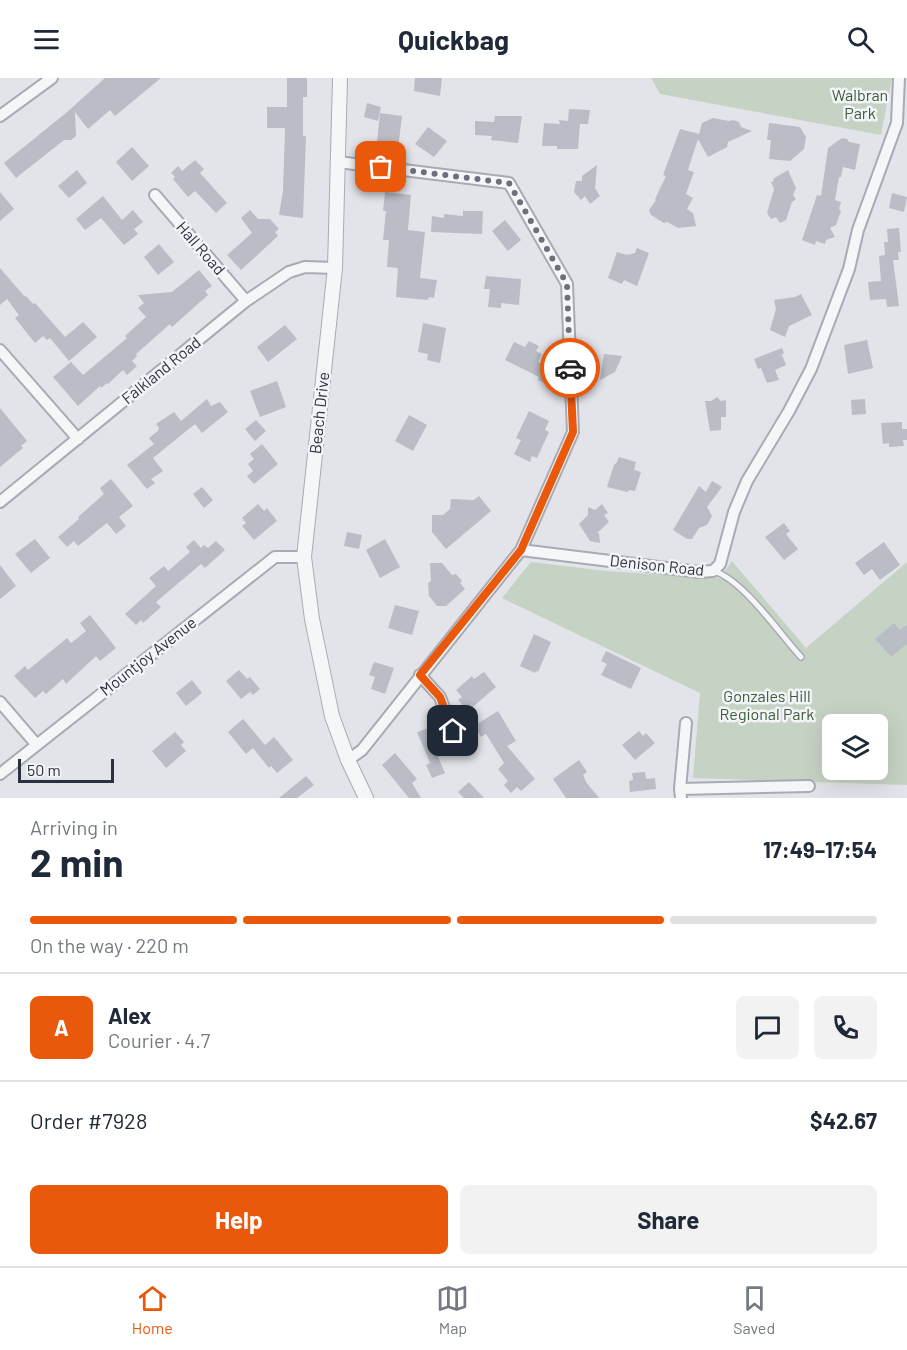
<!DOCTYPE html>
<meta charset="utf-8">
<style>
:root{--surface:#fff;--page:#f2f2f3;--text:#1f2937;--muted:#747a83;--line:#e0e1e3;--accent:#ea580c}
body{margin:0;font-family:Barlow,sans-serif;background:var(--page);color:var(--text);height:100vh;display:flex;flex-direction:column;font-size:22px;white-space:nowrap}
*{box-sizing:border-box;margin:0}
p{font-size:20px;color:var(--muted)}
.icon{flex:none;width:33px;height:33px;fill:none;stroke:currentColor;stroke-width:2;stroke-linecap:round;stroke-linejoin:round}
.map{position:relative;height:720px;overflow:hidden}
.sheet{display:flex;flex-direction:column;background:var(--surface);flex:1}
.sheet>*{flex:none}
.tools{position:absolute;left:822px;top:636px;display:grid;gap:12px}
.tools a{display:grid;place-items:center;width:66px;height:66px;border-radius:9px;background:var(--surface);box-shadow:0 6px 24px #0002;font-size:30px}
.scale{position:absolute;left:18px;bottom:15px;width:96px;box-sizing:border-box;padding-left:6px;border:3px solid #2c3140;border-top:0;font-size:16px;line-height:21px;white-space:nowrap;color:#2c3140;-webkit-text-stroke:4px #f2f4f7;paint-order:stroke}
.pin{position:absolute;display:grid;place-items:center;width:51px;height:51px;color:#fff;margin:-26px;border-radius:12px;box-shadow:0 3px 9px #0006}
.courier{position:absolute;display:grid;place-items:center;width:60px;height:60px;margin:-30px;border:4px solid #ea580c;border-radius:50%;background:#fff;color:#222;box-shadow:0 2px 8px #0007}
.head em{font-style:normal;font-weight:700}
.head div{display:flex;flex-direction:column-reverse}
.head{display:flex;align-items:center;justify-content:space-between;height:102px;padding:0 30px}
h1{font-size:39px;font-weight:700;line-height:45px}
.bar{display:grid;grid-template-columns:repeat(4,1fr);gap:9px 6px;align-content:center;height:72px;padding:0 30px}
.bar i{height:8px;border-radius:4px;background:var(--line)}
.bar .selected{background:var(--accent)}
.bar p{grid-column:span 4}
.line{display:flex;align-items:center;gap:15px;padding:0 30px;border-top:2px solid var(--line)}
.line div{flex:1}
.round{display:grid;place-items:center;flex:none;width:63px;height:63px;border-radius:9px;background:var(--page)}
.cta{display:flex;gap:12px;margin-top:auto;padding:12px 30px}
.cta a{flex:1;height:69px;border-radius:9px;background:var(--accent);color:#fff;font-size:24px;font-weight:700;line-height:69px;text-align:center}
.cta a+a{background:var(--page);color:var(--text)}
header{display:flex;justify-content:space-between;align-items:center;height:78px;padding:0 30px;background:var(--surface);font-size:27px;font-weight:700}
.tabs{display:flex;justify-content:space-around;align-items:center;height:84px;border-top:2px solid var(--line);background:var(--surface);font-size:16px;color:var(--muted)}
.tabs a{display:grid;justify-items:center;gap:3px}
.tabs .selected{color:var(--accent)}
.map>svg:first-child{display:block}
.green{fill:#c6d3c4;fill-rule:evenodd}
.building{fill:#babdc6}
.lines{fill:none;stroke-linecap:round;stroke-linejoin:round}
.service-casing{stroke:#a8abb4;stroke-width:8}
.minor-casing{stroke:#a8abb4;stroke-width:14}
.tertiary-casing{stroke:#a8abb4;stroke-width:16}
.service{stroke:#f5f6f8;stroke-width:5}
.minor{stroke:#f5f6f8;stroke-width:10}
.tertiary{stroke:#f5f6f8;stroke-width:14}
.done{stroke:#6c707c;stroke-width:6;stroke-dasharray:0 10.8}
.route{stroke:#ea580c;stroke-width:8}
.labels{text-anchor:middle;stroke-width:5;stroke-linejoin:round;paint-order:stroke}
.park-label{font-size:16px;fill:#3d5b3a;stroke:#f2f4f7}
.street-label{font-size:16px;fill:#2c3140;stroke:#f2f4f7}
</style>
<header><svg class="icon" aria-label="menu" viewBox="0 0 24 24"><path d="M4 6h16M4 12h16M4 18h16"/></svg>Quickbag<svg class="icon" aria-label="search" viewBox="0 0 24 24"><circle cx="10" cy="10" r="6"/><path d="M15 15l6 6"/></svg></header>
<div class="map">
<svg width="907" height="720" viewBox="0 0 907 720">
<rect width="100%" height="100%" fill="#e2e4ea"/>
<path class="green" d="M651 0H892L881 57 660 16Z
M732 483 806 570 907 484V707L693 700 700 615 502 520 531 484 606 493 731 501 725 493ZM832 646H878V692H832Z"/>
<path class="building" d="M105 0H161L115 38 110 32 88 51 75 34 76 58 71 62H64L16 100 4 85 66 35Z
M287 0H307V19H303V58H306L303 140 279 137 283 113 285 50H267V29H287Z
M415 0H442L440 18 414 13Z
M367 25 381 29 378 43 364 39Z
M569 31 590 32 588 46H580L578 71H557V68H542L544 45 560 46 559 42 568 43Z
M380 35 402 38 398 71H392V66L377 64Z
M495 38H522L518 65 491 62 492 58 475 57V43L494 44Z
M713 40 729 43 733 42 739 44 741 49 752 53 728 64 727 69 708 79 698 61 688 92 694 94 686 116 693 120 687 131 693 135 696 148 678 150 667 144 664 145 651 137 649 132 656 122 655 121 666 98 663 97 680 51 699 56 702 45Z
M769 45 800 49 806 59 804 71 790 83 769 81 771 62H767Z
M428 49 447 63 434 79 415 66Z
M842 60 847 61 849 64 860 66 855 92 843 89 841 99H839L835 122 841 124 839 131 841 133 836 147 830 150 835 159 826 162 825 166 816 163 815 167 802 162 817 117 821 118 828 70Z
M132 69 149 88 132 103 116 84Z
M195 82 204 91 200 95 227 125 216 135 195 113 188 119 173 101 175 99 171 95 178 88 182 93Z
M597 87 595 110 600 118 590 126 585 118 581 122 574 114 576 103H582V98Z
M77 92 87 105 69 120 58 108Z
M788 92 796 110 793 117 796 121 792 124 786 142 780 145 776 139 771 141 767 135 774 111 771 104 774 103 773 101Z
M0 114 14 131 0 143Z
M385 114 411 117 408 152 425 154 420 200 437 202 434 220 429 219 428 222 396 219 398 190 387 189 389 162H383L386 133H383Z
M892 115 907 119 904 134 889 130Z
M103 118 122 142 133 132 143 144 134 151 138 156 124 167 101 140 85 152 76 141Z
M250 132 258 141H270L279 151 275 154 278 158 241 192 227 177 252 155 241 140Z
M463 133H483L482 156 431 154 432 138 444 140V136L463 138Z
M505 142 521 162 508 173 492 153Z
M899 150 901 174H898L899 182H893L899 228 887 229 886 221 870 222 868 204 881 203 879 178 885 177 884 164H888L887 151Z
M159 166 174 184 158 197 144 179Z
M637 170 649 175 637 208 624 202 622 206 608 200 617 174 627 177 635 175Z
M0 190 25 219 26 218 33 226 35 225 65 259 83 244 97 259 69 283 50 260 47 262 43 258 35 265 15 240 19 237 7 221 0 227Z
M199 192 212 208 205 213 208 217 172 249 170 246 136 276 137 278 132 283 137 288 127 297 123 292 108 306 107 305 101 310 100 308 78 328 53 299 71 284 83 297 127 260 125 258 146 239 138 230 144 225 138 217 172 214Z
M486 198 521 201 519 227 501 225V230L488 229 490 211H484Z
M801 216 812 237 789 248 785 259 770 252 776 231 774 222 795 219Z
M423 245 446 250 440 285 427 282 428 276 418 274Z
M285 247 297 261 268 284 257 269Z
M867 262 873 290 848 296 844 267Z
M529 263 539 268 536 273 542 276 538 284 557 294 550 308 538 302 539 299 505 282 514 264 525 269Z
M782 270 784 275 777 280 782 277 786 287 775 292 779 302 767 305 761 290 758 291 754 281Z
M604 276 622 278 615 294 600 302Z
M277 303 286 329 260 339 250 313Z
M717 319 721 323 726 322V339H721V352L710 353 705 323H711Z
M207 321 211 328 220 324 228 334 202 355 195 346 153 380 163 393 151 401 155 405 147 411 127 387 154 366 149 360 158 353 159 350 156 346 174 334 181 343Z
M865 321 866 336 852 337 851 322Z
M0 330 27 363 21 368 23 370 0 389Z
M529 333 549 343 545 352 549 354 537 380 532 378 530 384 514 376 521 362 516 360Z
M409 337 427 347 413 373 395 363Z
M256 342 266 353 255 363 245 351Z
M902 344V351H907V362H903L904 368 889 369V365L883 366 881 345Z
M262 366 278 386 254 406 247 398 253 393 248 386 254 381 250 376Z
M619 379 636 384 634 392 641 394 635 413 629 412 628 414 607 409 614 387 617 384Z
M111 401 133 428 119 439 126 448 116 456 107 445 78 468 74 463 67 469 58 459 79 441 78 439 104 416 100 410Z
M712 403 722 409 707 429 712 438 707 447 699 450 692 461H687L673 452 699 408 706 414Z
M202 409 213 422 204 430 193 416Z
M479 418 491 433 446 471 432 454V437H443L450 431 451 421 474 422Z
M258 426 264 433 267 430 277 443 254 462 242 448 246 445 242 440Z
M602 426 608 435 604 437 609 444 597 455H599L600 465 590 463 579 446 588 437V429L595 432Z
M784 445 790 453 786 456 798 471 784 482 765 459Z
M347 454 362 457 359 471 344 468Z
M35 461 50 480 31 495 15 476Z
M385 461 400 489 380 500 366 472Z
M194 462 201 470 204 467 208 470 216 463 225 472 205 490 201 486 156 524 161 529 143 545 141 542 136 547 125 536 156 508 149 500 164 488 168 493 190 474 186 469Z
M884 464 900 487 880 502 872 491 864 497 855 485Z
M430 485H442L452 497 456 496 462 503 460 505 465 511 446 528H437L429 518 428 505 431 503Z
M0 487 16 508 0 521Z
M395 527 419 533 412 557 388 550Z
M90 537 116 570 100 583 96 578 66 606 63 601 46 616 43 613 35 620 14 598 25 588 28 592 67 560 71 565 86 553 80 545Z
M894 545 900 552 907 547V566L891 579 875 561Z
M534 556 551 564 538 594 536 593 535 595 520 588Z
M606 573 641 590 631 611 601 597 607 586 601 583Z
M374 584 394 590 385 616 371 611 375 599 369 597Z
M239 592 247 601 250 599 260 611 253 617 250 614 241 621 226 603Z
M484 594 496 609 468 633 458 622 462 619 456 612 472 598 474 601Z
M192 602 202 615 186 628 176 615Z
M498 633 516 663 507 668 535 701 521 713 517 709 511 715 504 707 508 703 498 691 504 685 486 656 481 659 474 648Z
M243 641 265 667 274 659 293 682 277 695 271 688 269 690 253 670 246 676 228 654Z
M435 648 439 657 431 664 440 678 438 679 445 695 432 700 426 687 430 685 417 654Z
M639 653 643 658 646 655 655 665 635 682 622 667Z
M175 654 184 664 181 667 186 673 166 690 152 673Z
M395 675 417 701 412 705 421 720H409L382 687Z
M579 682 587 694 583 697 586 704 599 720H566L553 701Z
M645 694 646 701 655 700 656 711 630 714 629 703 633 702 632 695Z
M306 698 314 707 297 720H279Z
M469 704 484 720H464L458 714Z"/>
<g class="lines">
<g class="service-casing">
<path id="service" d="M714 493C744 503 779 555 801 579"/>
</g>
<g class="minor-casing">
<path id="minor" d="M0 38 52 0
M338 84 509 105 567 206 573 354 521 472
M155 117 246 223
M0 272 78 361
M0 424 246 223 289 194 305 189 335 190
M420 597 440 619 459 670
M0 624 36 666
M348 682 362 672 521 472 699 494 713 493 720 486 734 434 747 403 789 333 811 291 849 191 858 152 897 45 899 0
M0 696 275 479H304
M680 711 809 708
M681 720 680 711 686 645"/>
</g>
<g class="tertiary-casing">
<path id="tertiary" d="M340 0 335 190 304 479 312 541 332 638 348 682 366 720"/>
</g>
<use href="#service" class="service"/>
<use href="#minor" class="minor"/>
<use href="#tertiary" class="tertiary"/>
</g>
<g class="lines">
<path class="done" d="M381 89 509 105 567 206 570 290"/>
<path class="route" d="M453 653 440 619 420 597 521 472 573 354 570 290"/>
</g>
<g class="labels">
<g class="park-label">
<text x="860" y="23">Walbran<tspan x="860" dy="18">Park</tspan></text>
<text x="767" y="624">Gonzales Hill<tspan x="767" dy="18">Regional Park</tspan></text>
</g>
<g class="street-label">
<text transform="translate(201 170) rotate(49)" y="6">Hall Road</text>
<text transform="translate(161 292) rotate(-39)" y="6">Falkland Road</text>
<text transform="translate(319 335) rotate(-84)" y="6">Beach Drive</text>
<text transform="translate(657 487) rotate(6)" y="6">Denison Road</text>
<text transform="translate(148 578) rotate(-38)" y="6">Mountjoy Avenue</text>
</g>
</g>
</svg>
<div class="tools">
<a><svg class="icon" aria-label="layers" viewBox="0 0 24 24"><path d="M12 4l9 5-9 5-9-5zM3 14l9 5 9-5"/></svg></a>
</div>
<div class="scale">50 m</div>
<div class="pin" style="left:381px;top:89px;background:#ea580c"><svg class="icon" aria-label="bag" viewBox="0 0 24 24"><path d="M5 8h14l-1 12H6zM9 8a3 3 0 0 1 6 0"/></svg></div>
<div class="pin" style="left:453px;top:653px;background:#1f2937"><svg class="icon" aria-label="home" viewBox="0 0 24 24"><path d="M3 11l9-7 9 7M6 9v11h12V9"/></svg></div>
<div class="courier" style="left:570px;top:290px"><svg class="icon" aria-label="car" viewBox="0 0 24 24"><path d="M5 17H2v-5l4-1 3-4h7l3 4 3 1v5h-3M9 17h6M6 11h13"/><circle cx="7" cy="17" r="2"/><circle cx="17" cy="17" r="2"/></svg></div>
</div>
<section class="sheet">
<div class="head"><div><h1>2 min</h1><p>Arriving in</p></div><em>17:49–17:54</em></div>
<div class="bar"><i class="selected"></i><i class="selected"></i><i class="selected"></i><i></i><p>On the way · 220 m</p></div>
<div class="line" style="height:108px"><b class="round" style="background:var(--accent);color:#fff">A</b><div><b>Alex</b><p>Courier · 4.7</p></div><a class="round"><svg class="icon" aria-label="chat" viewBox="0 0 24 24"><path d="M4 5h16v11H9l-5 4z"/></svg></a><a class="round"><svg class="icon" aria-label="phone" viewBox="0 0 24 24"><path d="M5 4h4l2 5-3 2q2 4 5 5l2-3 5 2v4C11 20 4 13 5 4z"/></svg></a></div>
<div class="line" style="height:78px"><div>Order #7928</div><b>$42.67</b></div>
<div class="cta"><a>Help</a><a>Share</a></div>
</section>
<nav class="tabs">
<a class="selected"><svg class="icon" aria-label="home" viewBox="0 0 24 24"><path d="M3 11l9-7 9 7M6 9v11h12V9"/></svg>Home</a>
<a><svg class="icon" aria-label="map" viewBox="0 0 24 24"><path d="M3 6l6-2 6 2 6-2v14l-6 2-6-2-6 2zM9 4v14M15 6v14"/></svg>Map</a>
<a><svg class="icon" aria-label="saved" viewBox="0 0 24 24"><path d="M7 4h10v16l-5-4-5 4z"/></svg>Saved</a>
</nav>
